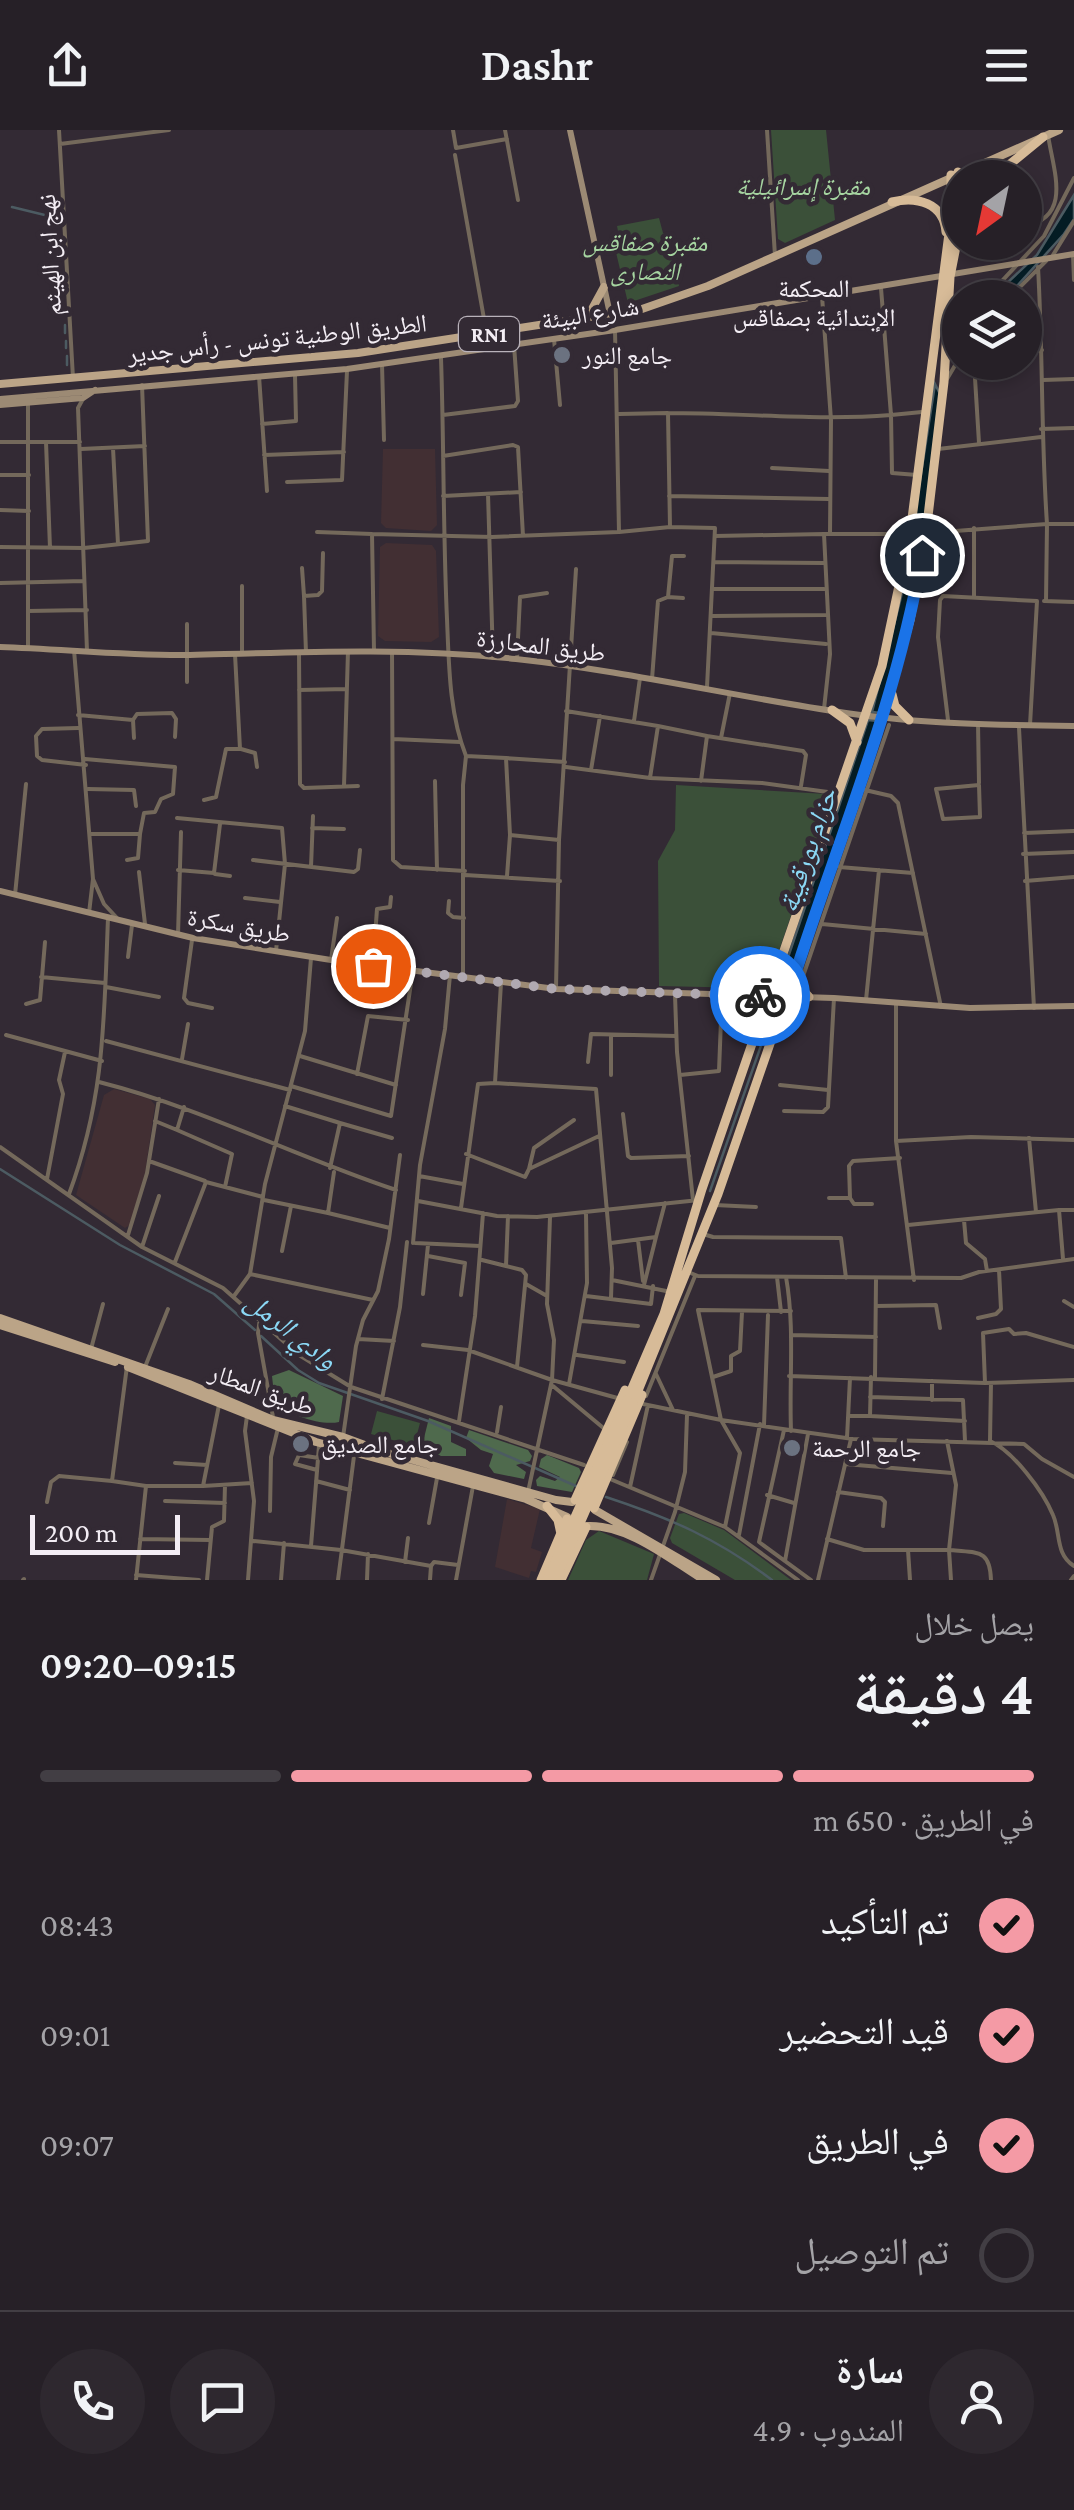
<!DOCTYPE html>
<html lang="ar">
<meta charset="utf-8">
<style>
:root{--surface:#262027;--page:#2e282f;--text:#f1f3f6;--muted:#a4a3a7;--line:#423e44;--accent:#f49aa5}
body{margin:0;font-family:"Crimson Pro","Noto Naskh Arabic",serif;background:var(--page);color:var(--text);direction:rtl;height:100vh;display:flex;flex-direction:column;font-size:38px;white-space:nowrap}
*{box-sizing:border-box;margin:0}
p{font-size:32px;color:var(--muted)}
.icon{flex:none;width:55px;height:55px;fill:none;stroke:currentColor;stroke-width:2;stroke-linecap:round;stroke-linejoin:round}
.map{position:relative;height:1450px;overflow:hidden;direction:ltr}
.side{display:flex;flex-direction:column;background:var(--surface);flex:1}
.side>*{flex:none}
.needle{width:65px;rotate:213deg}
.fabs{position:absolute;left:942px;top:30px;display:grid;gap:20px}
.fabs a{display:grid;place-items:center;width:100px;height:100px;border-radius:50%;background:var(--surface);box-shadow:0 5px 15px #0003,0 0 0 2px var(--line);font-size:50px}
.scale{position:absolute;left:30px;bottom:25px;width:150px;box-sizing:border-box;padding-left:10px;border:5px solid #f3edf4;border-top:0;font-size:28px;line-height:35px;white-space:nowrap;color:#f3edf4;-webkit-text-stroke:8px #332a34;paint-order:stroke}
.pin{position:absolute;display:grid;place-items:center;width:85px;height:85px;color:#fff;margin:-42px;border:5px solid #fff;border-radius:50%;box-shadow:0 2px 10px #0007}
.courier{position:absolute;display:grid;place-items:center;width:100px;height:100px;margin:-50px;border:8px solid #1a73e8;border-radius:50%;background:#fff;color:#222;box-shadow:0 2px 12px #0007}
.overview em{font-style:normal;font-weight:600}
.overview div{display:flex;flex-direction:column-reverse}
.overview{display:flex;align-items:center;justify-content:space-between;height:170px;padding:0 40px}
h1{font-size:65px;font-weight:600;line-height:75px}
.bar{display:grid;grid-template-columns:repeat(4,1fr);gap:15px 10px;align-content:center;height:120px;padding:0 40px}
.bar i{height:12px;border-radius:8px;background:var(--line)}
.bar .current{background:var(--accent)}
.bar p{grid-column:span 4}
.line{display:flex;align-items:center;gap:25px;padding:0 40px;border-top:2px solid var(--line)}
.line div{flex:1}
.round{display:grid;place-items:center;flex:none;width:105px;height:105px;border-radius:52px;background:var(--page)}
ol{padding:0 40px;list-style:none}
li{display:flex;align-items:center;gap:30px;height:110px}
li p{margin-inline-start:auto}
li .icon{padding:10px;border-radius:50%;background:var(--accent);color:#111;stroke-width:4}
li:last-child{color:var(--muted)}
li i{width:55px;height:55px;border:5px solid var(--line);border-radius:50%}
header{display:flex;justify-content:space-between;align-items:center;height:130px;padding:0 40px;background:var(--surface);font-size:45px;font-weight:600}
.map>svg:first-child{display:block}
.education{fill:#422f33}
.green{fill:#3b5039}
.forest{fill:#4f6a4d}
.water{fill:#041c24;stroke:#4c5b62;stroke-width:2.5}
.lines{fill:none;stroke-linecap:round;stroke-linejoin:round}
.stream{stroke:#4c5b62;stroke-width:2.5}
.street{stroke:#74695b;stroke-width:4}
.secondary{stroke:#9c8a74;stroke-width:6}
.primary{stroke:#bba487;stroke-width:8}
.highway{stroke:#d7bb98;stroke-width:9}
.highway-bridge{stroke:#d7bb98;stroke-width:9}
.done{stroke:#b0a9b1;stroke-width:10;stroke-dasharray:0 18}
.route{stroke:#1a73e8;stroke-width:12}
.service-dot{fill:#5c6f8a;stroke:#332a34;stroke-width:4}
.worship-dot{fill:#6b7280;stroke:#332a34;stroke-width:4}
.labels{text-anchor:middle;stroke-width:9;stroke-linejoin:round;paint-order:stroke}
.shield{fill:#332a34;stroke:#b9b2ba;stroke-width:2.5}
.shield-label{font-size:22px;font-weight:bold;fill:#f3edf4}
.park-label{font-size:25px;font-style:italic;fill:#a6d5a1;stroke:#332a34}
.street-label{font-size:25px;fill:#f3edf4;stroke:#332a34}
.poi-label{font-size:25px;fill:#f3edf4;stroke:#332a34;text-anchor:start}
.water-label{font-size:28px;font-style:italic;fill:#8bd8f5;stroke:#332a34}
</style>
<header><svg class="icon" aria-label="menu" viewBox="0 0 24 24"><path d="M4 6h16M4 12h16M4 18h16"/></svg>Dashr<svg class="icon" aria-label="share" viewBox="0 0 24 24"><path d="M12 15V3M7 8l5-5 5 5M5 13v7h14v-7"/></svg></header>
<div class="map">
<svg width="1074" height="1450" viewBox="0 0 1074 1450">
<rect width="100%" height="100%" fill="#332a34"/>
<path class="education" d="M383 319H435L437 395 431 401 386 398 381 393Z
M386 413 432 415 436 421 439 507 431 512 385 511 378 506 380 417Z
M114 959 150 969 155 975 145 1043 130 1095 125 1098 76 1065 104 965Z
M507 1369 540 1379 531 1418 542 1422 536 1442 531 1441 529 1448 495 1437Z"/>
<path class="green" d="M771 0H826L835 90 785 113 778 109Z
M659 88 663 103H669L679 156 628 173 614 114 620 112 617 96Z
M676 655 826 664 831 669 772 841 748 858 659 856 658 731 675 700Z
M377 1281 420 1293 414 1316 371 1304Z
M684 1383 724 1400 791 1450H735L672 1413 670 1408 679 1384Z
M599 1401 654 1424 647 1450H568L586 1410Z"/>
<path class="forest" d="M289 1240 343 1266 339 1292C321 1296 289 1285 275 1273L272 1246Z
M429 1288 451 1296V1312L466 1319V1326H441L422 1316Z
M469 1300 528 1320 532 1326 530 1331 516 1335 526 1342 524 1349 494 1343 489 1336 493 1324 481 1320 466 1308Z
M547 1325 579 1338 581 1342 572 1362 537 1356 536 1350 540 1346 555 1351 560 1347 539 1337 541 1329Z"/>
<path class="water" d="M1074 65V89L1064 104 1007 167 991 168 1037 125Z
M935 254 940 264 922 416 905 498 881 583 872 582 903 459Z
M868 590 878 591 786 863H776Z"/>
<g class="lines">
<path class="stream" d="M12 77 57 88
M65 195V203
M66 211V218
M67 226V235
M0 1039 120 1115 214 1164 255 1200
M710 1061 777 870
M261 1206 298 1240 319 1253 428 1291 576 1356
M606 1367C670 1388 718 1409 772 1450"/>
<path class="street" d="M59 0 73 248
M453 0 456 18 507 9
M505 0 518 70
M767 0 775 126
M60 14 169 0
M455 25 486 200
M1025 96C1073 87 1053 40 1048 5
M1053 125 1074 91
M1073 125 1074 150
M1038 137C1043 224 1041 307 1047 394H1074
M822 166 831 290 830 404H824L830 524 824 579
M986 168 1044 106 1074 48
M1009 168 1046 131
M615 200 619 402 670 397
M554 209 560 275
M948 214 960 200
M1025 222 1042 220
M441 228C444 315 443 402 447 489 449 535 449 583 466 626
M974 232 979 313
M382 234 384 310
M259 246 267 361
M947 249 960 227
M1043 250 1074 249
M84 267 78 278 87 521
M619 284 668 283
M443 285 515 276 518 271 514 215
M262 294 296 291 295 245
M1041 299 1074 298
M0 312H80
M46 312 50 418
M113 318 118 414
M81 319 145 316
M938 319 1041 307
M264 325 344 322
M443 326 513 315 518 317 523 406
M772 338 829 341
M0 345H29
M917 345 892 343 891 285 922 282
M287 352 342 350 347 241
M488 364 493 528
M443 366 521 362
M669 366 829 369
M0 380 29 381
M317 402 372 404
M929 403 1047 394 1046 471
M830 404H910
M715 406 824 404
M0 417 84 418 148 411 142 255
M714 432 824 433
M302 438 304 466
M0 453 84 451
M242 456V521
M714 459H824
M668 467 683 468
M974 467V398
M1044 471 1074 472
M28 481 87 480
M713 486 826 485
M711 503 826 514
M28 517V271
M74 520 93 749
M374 521 372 404 492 407 619 402
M392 521 393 730 401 737 465 741
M299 523 300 654 304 658 358 656
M306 523 304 466 318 465 322 461 323 423
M517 529 520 467 547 463
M652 549 658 471 668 467 672 426H684
M187 552V494
M707 557 715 398 670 397 668 283C743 283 817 291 891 285L881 158
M299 560 347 559
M566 581 658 596
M78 585 133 590 137 584 172 583 176 589 175 607
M133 590 134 608
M948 590 938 507 940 470 943 466 1037 471 1030 595
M634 591 640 548
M978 593 979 653
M78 598 42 599 36 606 37 626 42 630 86 635
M1019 598 1034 878
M721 608 730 563
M393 609 460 612
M241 619 255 623 257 637
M506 628 565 632
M85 629 175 637 173 664 161 669 155 682 144 683 140 704
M566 637 650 648 762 653 835 663
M591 640 600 586
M650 648 658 596 707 606
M435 651 437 740
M701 651 707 606 803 621 806 625 801 656
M979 655 980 687 943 689 936 659Z
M344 656 348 521
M88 659 134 660 136 676
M865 660 891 666 898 673 941 877
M204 670 216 667 226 619H240L235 524
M177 688 282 698 285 734 276 821
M312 698 344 699
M1024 703 1074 701
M91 704H140L138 728 127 730
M510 705 559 710
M1023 724 1074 722
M253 730 354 742 358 739 360 720
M311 737 313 686
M839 737 913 743
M178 740 214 743 220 694
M139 742 145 794
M215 744 230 746
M465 745 560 751
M1025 751 1074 747
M15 765 26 654
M245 768 280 772
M449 771 448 783 453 787 464 788
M89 783 93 749 104 774 117 788
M822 794 926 804
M178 805 181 702
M192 810 184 868 188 873 212 878
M128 827 132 795
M331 830 337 788
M373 835 377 779 390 777 391 767
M41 847 105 853
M463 847V655L466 626 506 628 510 705 507 746
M800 855 889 595
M106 857 159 867
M556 858 559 710 576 439
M675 865 677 922 693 1070
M347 867 352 833
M866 870 879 740
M896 873V1011L914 1150
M26 874 40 870 45 812
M6 905 102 931
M106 911 290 960
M300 926 396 955
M182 929 188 894
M588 932 591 904 676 906
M357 944 368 886 408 890
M611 945V905
M680 945 719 941 722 865
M99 952C202 978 296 1027 396 1060
M495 953 501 853
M780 955 828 960
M291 956 391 986 413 840
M285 976 340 993 330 1038
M184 977 177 1000 232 1024 225 1057
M784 981 823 982 828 977 834 868
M623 984 628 1026 631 1028 689 1026
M155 991 177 1000
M340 993 392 1008
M1029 1008 1036 1082
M896 1011 971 1007 1074 1010
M0 1017 142 1117 223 1158 299 1225 351 1257 584 1335
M466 1024 525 1047 529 1039 599 1006
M149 1031 205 1051
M529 1039 534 1018 574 990
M334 1042 328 1083 390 1098
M419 1046 463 1054
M47 1049 63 964 59 950 65 922
M69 1064C105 968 104 888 108 788
M829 1068H850L849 1036 853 1031 900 1028
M850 1068 854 1074H872
M264 1070 328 1083
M418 1071 497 1086 537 1087 699 1070
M715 1075 756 1077
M461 1078 478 954 495 953 596 959 612 1138 611 1168
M1059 1080H1074
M508 1086 506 1136 522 1140 526 1145 517 1237
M964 1090 966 1113 985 1129 987 1141
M908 1095 1059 1080 1063 1129
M703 1104 713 1107 841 1108 846 1148
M128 1105 147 1043 159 969
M656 1107 665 1073
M638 1110 643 1151
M413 1113 420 1035 445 899 450 845
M415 1113 480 1116
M611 1113 656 1107 644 1155
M142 1117 159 1066
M282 1121 291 1076
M428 1126 465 1133 461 1165
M482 1130 506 1136
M175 1132 206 1052 263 1067
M688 1142 698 1146 961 1148 979 1142 1074 1129
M250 1144 373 1170
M777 1147 781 1182
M786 1147C795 1197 789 1249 791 1301
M612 1150 671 1162
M526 1154 547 1166
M423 1164 428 1115
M234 1166 250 1144 265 1054 305 901 311 828
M586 1166 651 1174 653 1156
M1064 1171 1074 1177
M876 1176 936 1175 940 1198
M260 1188 258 1203 273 1287
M978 1188 996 1184 1001 1179 999 1140
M582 1191 638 1196
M791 1205 876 1207
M358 1209 394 1211
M423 1215 468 1220 552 1250 554 1210 547 1174 550 1087
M91 1219 103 1174
M577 1225 624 1232
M127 1236 112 1351 146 1356H203L219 1275
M145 1237 168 1179
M656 1244 673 1280
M789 1246 985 1253 1074 1250
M713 1247 731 1241V1226L740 1221 742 1182
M871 1247 870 1286 965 1291
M875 1247 876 1150
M985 1253 983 1203 1009 1199 1014 1204 1026 1203 1074 1217
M991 1253 990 1311C1013 1321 1043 1361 1053 1385 1061 1403 1055 1424 1074 1436
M569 1254 587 1153 586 1083
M553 1256 607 1301
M646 1266 695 1146
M870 1267 963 1270 965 1311
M382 1269 400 1177 407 1112
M932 1270V1251
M643 1274 721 1290 853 1309 1024 1314 1042 1329 1074 1347
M247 1286 245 1301 254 1371 248 1450
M850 1286H870
M459 1291 475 1186 483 1083
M764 1295 768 1185
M784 1300 759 1412 811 1450
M497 1302 501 1277
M343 1307 356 1216 363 1190 378 1161 389 1109 400 1025
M847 1308 850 1248
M947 1311 956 1355 949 1420
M175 1333 207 1335
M845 1334 952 1343
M317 1340 295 1334 299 1325 319 1328
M613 1345 627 1312
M610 1349 725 1397 740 1323 721 1290 698 1180 791 1181
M316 1351 350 1360
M203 1356 252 1353
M630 1357 648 1275
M528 1362 552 1250 621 1269
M838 1362 881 1368 885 1372 883 1396
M767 1365 794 1373
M165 1371 225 1373
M47 1372 51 1352 59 1346 112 1351
M270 1381 271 1327 278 1298
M429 1393 437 1348
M725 1397 798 1450
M739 1405 760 1294
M140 1409 210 1410
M827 1409 864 1420H949L951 1450
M253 1411 341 1420 431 1436 430 1450
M311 1416 319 1316
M908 1420 910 1450
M951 1420C978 1423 990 1419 991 1450
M785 1431 808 1304
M405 1432 408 1408
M431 1436 434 1432 458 1435
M136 1445 199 1450
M23 1450 24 1449
M136 1450 146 1356
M207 1450 212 1397 224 1391 225 1355
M281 1450 284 1413
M338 1450 354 1326
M367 1450 368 1424
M456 1450 473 1356
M651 1450 675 1382 685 1342 687 1285
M818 1450 851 1309
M1071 1450 1074 1446"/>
<path class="secondary" d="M570 0 610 184
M0 269 347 239 615 200 1074 124
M0 275 83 268 95 260
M0 517C63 519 127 526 190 525 299 522 408 517 516 529 627 541 736 567 846 583 921 594 999 595 1074 596
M0 761 193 808 331 830 556 859 834 868 970 878 1074 876
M748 864 771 850"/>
<path class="primary" d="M586 190 604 157
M0 254 358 223 642 179 708 156 1059 0
M0 1188 189 1254 273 1290 343 1307 381 1321 556 1370 572 1372
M0 1195 115 1232
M128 1237 316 1312 526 1369 567 1387
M595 1380 716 1450
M587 1396C628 1394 671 1430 704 1450"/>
<path class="highway" d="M958 42 960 48
M993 48 1043 7
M892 72C917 66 944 73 946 102
M892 564 895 576 909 590
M832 580 850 593 857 612
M795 845 800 857 809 867
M741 865 756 874 759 888
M627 1270 664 1184 702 1059 882 536 910 404 951 88V45
M633 1273 718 1064 881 593 910 490 926 403 944 252 950 147 960 96
M575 1370 625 1260
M547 1376 558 1390 561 1404
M594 1378 642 1265
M541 1450 567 1389
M561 1450 586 1397"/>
<path class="highway-bridge" d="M547 1450 627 1270
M555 1450 633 1273"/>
</g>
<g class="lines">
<path class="done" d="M373 836 556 859 760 866"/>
<path class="route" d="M760 866H788C834 720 896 577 922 425"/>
</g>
<circle class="service-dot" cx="814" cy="127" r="10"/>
<g class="worship-dot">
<circle cx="562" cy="225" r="10"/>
<circle cx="301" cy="1314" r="10"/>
<circle cx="792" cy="1318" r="10"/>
</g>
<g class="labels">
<rect class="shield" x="459" y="187" width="60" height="34" rx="8"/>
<g class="shield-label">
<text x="489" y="212">RN1</text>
</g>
<g class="park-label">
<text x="803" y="65">مقبرة إسرائيلية</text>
<text x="645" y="121">مقبرة صفاقس<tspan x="645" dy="29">النصارى</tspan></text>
</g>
<g class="street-label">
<text transform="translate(49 125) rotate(-93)" y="9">نهج ابن الهيثم</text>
<text transform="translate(590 183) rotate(-9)" y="9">شارع البيئة</text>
<text transform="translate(277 208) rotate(-6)" y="9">الطريق الوطنية تونس - رأس جدير</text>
<text transform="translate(541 515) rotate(7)" y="9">طريق المحارزة</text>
<text transform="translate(239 795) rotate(10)" y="9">طريق سكرة</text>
<text transform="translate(262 1259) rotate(20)" y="9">طريق المطار</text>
</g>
<g class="poi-label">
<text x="814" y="167" text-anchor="middle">المحكمة<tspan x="814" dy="29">الإبتدائية بصفاقس</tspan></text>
<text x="582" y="234">جامع النور</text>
<text x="321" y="1323">جامع الصديق</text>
<text x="812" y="1327">جامع الرحمة</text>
</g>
<g class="water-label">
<text transform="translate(807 720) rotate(-71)" y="10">حزام بورقيبة</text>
<text transform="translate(292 1200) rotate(38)" y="10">وادي الرمل</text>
</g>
</g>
</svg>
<div class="fabs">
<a><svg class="needle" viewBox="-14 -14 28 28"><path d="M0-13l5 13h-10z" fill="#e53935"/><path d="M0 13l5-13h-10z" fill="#a4a3a7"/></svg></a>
<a><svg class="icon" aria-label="layers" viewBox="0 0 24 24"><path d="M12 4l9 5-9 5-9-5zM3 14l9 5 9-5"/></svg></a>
</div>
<div class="scale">200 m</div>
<div class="pin" style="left:373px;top:836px;background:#ea580c"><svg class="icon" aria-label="bag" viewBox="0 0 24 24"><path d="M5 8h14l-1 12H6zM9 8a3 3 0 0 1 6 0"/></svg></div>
<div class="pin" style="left:922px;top:425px;background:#1f2937"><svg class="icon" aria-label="home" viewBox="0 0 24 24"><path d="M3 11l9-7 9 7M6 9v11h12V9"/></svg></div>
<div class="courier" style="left:760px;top:866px"><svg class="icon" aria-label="bike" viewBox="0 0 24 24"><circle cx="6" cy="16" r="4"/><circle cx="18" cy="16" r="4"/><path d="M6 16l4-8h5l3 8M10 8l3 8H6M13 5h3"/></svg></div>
</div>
<section class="side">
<div class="overview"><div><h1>4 دقيقة</h1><p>يصل خلال</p></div><em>09:15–09:20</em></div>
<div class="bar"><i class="current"></i><i class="current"></i><i class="current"></i><i></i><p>في الطريق · 650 m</p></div>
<ol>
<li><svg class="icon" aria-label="check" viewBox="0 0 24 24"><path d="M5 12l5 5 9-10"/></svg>تم التأكيد<p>08:43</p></li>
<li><svg class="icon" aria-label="check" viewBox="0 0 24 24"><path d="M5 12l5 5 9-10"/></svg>قيد التحضير<p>09:01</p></li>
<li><svg class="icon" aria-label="check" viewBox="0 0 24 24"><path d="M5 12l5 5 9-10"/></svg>في الطريق<p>09:07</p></li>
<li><i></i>تم التوصيل</li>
</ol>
<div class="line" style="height:180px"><a class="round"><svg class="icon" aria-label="person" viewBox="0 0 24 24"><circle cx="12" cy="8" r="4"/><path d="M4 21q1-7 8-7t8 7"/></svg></a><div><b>سارة</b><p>المندوب · 4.9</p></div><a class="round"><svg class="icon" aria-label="chat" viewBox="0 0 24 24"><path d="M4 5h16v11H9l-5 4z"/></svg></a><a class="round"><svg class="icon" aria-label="phone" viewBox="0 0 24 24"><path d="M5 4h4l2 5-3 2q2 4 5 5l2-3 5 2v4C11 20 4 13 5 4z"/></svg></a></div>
</section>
